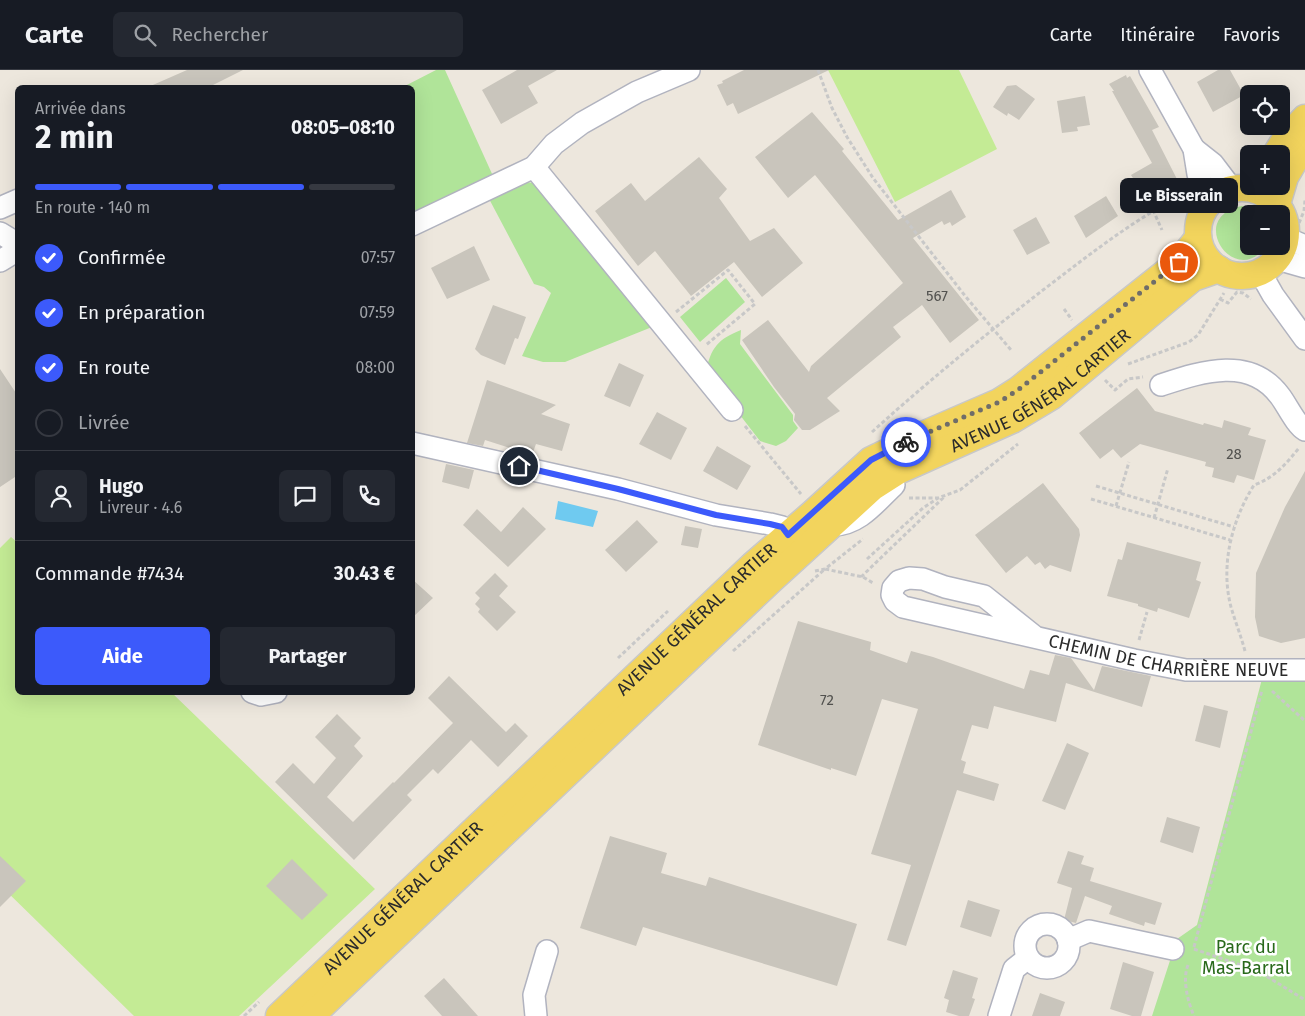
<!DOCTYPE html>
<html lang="fr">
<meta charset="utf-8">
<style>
:root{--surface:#171b24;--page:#242831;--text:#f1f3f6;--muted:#9ea1a6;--line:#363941;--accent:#3c5afb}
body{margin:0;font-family:"Fira Sans",sans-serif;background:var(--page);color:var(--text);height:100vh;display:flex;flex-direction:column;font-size:19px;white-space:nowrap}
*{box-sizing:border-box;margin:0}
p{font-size:16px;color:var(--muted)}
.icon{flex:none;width:28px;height:28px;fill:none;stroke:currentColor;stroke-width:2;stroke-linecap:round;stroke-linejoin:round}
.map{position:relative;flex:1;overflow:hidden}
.details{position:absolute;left:15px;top:15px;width:400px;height:610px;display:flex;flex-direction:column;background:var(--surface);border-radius:8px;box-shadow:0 5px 20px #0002}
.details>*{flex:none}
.buttons{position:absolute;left:1240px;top:15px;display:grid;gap:10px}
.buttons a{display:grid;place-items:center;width:50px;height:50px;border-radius:8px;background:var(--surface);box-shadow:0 5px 20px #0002;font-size:25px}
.pin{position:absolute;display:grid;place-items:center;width:42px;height:42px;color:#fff;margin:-21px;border:2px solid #fff;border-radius:50%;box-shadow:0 1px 5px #0007}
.courier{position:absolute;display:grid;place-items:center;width:50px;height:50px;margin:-25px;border:4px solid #3c5afb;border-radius:50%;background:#fff;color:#222;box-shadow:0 1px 6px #0007}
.bubble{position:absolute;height:35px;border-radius:8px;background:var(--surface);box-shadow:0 5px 20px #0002;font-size:16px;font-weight:700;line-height:35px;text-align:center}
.headline em{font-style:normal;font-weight:700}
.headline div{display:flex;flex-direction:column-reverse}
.headline{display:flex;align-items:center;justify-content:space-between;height:85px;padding:0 20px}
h1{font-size:32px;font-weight:700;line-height:38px}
.bar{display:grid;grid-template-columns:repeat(4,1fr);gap:8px 5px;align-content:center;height:60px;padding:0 20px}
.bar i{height:6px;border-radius:4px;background:var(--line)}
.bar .current{background:var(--accent)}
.bar p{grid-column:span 4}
.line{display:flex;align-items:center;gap:12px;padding:0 20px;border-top:1px solid var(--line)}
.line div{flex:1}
.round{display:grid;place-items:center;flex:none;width:52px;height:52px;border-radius:8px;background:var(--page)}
ol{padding:0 20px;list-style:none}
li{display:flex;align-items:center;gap:15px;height:55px}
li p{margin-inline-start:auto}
li .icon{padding:5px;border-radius:50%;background:var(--accent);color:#fff;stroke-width:4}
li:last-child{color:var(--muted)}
li i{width:28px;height:28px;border:2px solid var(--line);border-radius:50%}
.cta{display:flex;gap:10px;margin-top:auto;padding:10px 20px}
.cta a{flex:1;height:58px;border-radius:8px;background:var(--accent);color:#fff;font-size:20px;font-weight:700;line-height:58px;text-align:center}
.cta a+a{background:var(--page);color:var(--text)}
header{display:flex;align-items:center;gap:30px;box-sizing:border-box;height:70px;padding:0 25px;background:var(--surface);border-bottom:1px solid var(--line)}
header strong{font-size:24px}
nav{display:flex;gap:28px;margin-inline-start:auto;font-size:18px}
.search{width:350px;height:45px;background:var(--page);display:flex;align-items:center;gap:12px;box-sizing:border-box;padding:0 18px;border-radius:8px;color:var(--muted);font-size:19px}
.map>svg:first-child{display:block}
.green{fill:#b0e499}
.pitch{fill:#c4eb95}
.water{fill:#6fcaf0}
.building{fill:#c9c5bc}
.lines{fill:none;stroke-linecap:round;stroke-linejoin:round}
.minor-casing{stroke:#b1b3bf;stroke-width:24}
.major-casing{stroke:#c8c8c8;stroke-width:29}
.path{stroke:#c8c8c8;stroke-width:3;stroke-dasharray:4 2.5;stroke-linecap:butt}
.minor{stroke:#fff;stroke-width:21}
.major{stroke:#f2d45d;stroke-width:26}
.done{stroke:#6f6d69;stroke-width:5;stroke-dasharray:0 9}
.route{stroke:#3c5afb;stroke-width:6}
.labels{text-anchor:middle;stroke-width:5;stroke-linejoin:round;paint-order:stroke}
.number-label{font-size:15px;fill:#52524f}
.street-label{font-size:18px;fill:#2b2b2b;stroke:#fff}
.park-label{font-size:18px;fill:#28691a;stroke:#fff}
</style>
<header>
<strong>Carte</strong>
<div class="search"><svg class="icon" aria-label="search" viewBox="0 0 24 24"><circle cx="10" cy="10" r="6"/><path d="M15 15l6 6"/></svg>Rechercher</div>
<nav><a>Carte</a><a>Itinéraire</a><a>Favoris</a></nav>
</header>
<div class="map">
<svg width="1305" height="946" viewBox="0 0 1305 946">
<rect width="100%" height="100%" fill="#ede7dd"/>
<path class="green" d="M436 0H445L493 106 413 144 412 18H401Z
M526 112 533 113 538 117 652 257 565 292H543L522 286 551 223 544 217 534 214 487 125Z
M1242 136 1252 138 1261 144H1249V176H1266C1235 220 1185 147 1242 136Z
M726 208 745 232 700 272 680 247Z
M741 260 740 274 793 345V351L798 358 786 371 776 376 760 371 706 301C711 278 718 269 741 260Z
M1262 609H1305V946H1152L1177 869 1197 855Z"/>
<path class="pitch" d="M828 0H959L997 79 895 132Z
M11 467 18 473V622L172 623 375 819 239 946H134L0 815V478Z"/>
<path class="water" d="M558 431 598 441 593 457 555 449Z"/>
<path class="building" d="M187 0H243L207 18H146Z
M517 0H557L528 16 538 33 501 54 482 20Z
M744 0H829L738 44 733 33 727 36 717 15 723 13 722 11Z
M1218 0H1230L1244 25 1213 42 1197 12Z
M1126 5 1127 8 1130 6 1159 57 1152 60 1181 117 1150 135 1131 105 1152 93 1112 21H1114L1109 14Z
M1016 15 1035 29 1019 50 1008 43 1007 46 993 37 1007 16Z
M1085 26 1090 55 1077 57 1078 61 1062 63 1057 31Z
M812 42 844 79 842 81 898 150 951 120 966 147 952 156 950 152 944 155 942 151 913 168 979 250 950 273 922 235 893 257 901 267 827 328 840 341 810 360H802L794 350 795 344 774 317 742 270 768 250 809 302 811 296 903 213 815 105 788 128 755 87Z
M699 87 727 119 719 128 750 171 774 158 803 193 762 227 734 192 691 226 655 181 638 196 595 141 631 113 645 131Z
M1106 126 1118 146 1086 168 1074 146Z
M1036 147 1050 173 1027 185 1013 160Z
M474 176 490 210 447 229 431 198Z
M493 235 526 247 518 269 515 268 505 295 481 285 475 279Z
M619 293 644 305 630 337 604 326Z
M0 299 18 326V405L0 417Z
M487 310 556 335 541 344 570 354 562 381 536 374 532 385 485 370 483 376 467 373Z
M1137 318 1155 341 1203 355 1204 353 1222 358 1224 350 1251 358 1248 365 1266 370 1254 410 1237 405 1234 413 1212 407 1214 398 1205 396 1206 392 1140 374 1121 388 1113 379 1100 389 1079 363Z
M657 342 687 358 671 390 639 374Z
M717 376 751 396 737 420 703 401Z
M446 394 474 400 469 419 442 412Z
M1305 401V568L1281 573 1259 566 1255 547 1256 503 1285 437Z
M1043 413 1079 459 1080 465 1071 502 1050 495 1045 499 1040 492 1035 495 1027 486 1006 503 975 465Z
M523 437 546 459 508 497 463 455 477 439 501 462Z
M637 450 658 472 626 502 605 480Z
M685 456 702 459 698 478 681 475Z
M1127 472 1201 492 1196 510 1201 512 1189 548 1158 538 1157 542 1138 536V534L1107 526 1118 489 1122 490Z
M495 503 508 516 499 526 516 542 497 561 478 542 480 539 475 534 480 528 475 523Z
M412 509 433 528 412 548Z
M798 551 871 572 870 580 907 593 911 581 933 587 1024 619 1030 600 1049 605 1055 585 1071 588 1094 620 1102 596 1151 606 1142 637 1066 613 1056 652 994 636 988 659 972 655 961 690 966 692 963 703 999 714 994 731 957 720 906 876 887 870 911 795 871 784 918 639 882 629 856 706 831 698V700L758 675Z
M449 606 506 662 515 653 528 666 498 697 471 670 438 704 433 699 407 725 412 730 354 790 275 712 293 693 314 714 336 688 315 667 337 644 361 668 354 676 363 686 327 727 353 752 393 712 394 713 453 653 428 628Z
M1204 635 1228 641 1220 678 1195 671Z
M1067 673 1089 683 1065 740 1042 731Z
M1167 747 1200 757 1193 783 1160 772Z
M610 766 667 783 661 803 706 816 709 807 857 854 837 916 643 857 636 876 580 858Z
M1068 781 1084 786 1081 794 1094 798 1090 811 1162 833 1155 855 1145 852 1144 856 1109 844 1112 836 1085 826 1076 853 1064 850 1072 818 1057 813Z
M0 786 26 811 0 837Z
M292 789 328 825 302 850 266 816Z
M968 830 1000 840 991 867 960 857Z
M1123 892 1154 902 1141 946H1132L1110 939Z
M953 900 978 908 972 928 975 929 969 946H959L946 942 949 930 944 928Z
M444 908 478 946H442L424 926Z
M1040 923 1065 932 1060 946H1032Z"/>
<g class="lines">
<g class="minor-casing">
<g id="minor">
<path d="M1150 0 1194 79 1198 104 1209 132"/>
<path d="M1194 79 1213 94 1232 119"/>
<path d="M534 97 732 340"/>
<path d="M0 138 18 130"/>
<path d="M412 155 534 97 554 74 582 53 637 22 689 0"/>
<path d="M0 163 18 174"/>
<path d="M1286 168 1305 176"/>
<path d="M1277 189 1305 197"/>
<path d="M0 191 18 180"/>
<path d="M1260 202 1273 225 1305 269"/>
<path d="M1161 315C1201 302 1250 285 1280 326 1287 335 1296 355 1305 360"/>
<path d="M412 373 618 419 716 445 770 454 782 457 797 476"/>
<path d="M832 455C858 456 876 432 894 415"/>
<path id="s1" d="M1034 566 984 526 945 517 923 509 909 508 899 511 893 518 892 525 895 531 903 537 1134 590 1186 600H1305"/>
<path d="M252 622 261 625 276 622"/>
<circle cx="1047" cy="876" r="22"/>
<path d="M1068 870 1089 861 1173 879"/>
<path d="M536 946 534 925 547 881"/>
<path d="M999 946 1014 899 1028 888"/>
</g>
</g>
<g class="major-casing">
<g id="major">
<path d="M1276 84 1286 68 1305 48"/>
<circle cx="1242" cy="162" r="44"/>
<path d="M1277 134 1285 107 1305 73"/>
<path id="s2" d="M279 946 753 495 813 443 871 390 925 364 999 332 1018 320 1179 192 1198 168"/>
<path id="s3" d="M311 946 770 511 873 417 898 401 1012 350 1052 326 1193 208 1219 199"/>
</g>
</g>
<path class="path" d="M818 0 832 38 847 67 873 108 966 227 1011 280
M1153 140 1162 160
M1299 153 1304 141 1305 130
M1220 229 1228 233 1237 222 1243 223 1251 229
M1064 239 1072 250
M676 242 728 200 755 234 706 275
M1128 294 1189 272 1198 265 1224 223
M1105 310 1115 320 1128 309 1143 307
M745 356 801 424
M872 362C927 312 985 265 1043 220 1089 185 1133 150 1184 124
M1096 416 1234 457
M909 428H938
M1091 429 1230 470
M1116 436 1129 392
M1154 448 1168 398
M867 489 923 438 938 428 960 420 1018 374
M815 501 825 499 863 469
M861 507 944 427
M1139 570 1147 542
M733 581 825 499 863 507 873 513
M1245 581C1241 566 1235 551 1231 537 1220 495 1232 450 1254 415 1274 408 1286 394 1299 378
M618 588 668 541
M1272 621 1305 651
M1194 877 1262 620
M1194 879 1258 901 1305 930
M1188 895C1182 910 1188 932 1194 946
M244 946 259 932"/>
<use href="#minor" class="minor"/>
<use href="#major" class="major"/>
</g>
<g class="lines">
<path class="done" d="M906 372 999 332 1018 320 1179 192"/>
<path class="route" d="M519 396 618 419 716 445 770 454 782 457 788 465 871 390 906 372"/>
</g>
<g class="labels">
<g class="number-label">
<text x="937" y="231">567</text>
<text x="1234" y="389">28</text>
<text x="827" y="635">72</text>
</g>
<g class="street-label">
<text dy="6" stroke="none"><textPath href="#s3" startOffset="966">AVENUE GÉNÉRAL CARTIER</textPath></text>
<text dy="6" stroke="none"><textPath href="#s2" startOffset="576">AVENUE GÉNÉRAL CARTIER</textPath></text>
<text dy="6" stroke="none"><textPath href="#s1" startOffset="456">CHEMIN DE CHARRIÈRE NEUVE</textPath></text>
<text dy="6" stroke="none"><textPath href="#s2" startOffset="171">AVENUE GÉNÉRAL CARTIER</textPath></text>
</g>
<g class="park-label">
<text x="1246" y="883">Parc du<tspan x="1246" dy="21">Mas-Barral</tspan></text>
</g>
</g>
</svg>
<div class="buttons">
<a><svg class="icon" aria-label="locate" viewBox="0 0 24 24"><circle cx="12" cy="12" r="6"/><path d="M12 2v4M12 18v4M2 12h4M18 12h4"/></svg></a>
<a>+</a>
<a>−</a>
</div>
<div class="pin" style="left:1179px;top:192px;background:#ea580c"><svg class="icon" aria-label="bag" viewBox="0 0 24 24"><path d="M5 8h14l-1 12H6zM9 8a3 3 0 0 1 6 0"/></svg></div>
<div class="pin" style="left:519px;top:396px;background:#1f2937"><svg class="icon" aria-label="home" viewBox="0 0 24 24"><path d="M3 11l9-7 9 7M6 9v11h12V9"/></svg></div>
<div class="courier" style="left:906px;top:372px"><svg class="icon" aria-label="bike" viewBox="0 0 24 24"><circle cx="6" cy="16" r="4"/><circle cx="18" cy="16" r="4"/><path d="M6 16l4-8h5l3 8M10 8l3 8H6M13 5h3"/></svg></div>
<div class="bubble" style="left:1120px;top:108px;width:118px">Le Bisserain</div>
<section class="details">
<div class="headline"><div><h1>2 min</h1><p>Arrivée dans</p></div><em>08:05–08:10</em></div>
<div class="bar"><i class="current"></i><i class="current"></i><i class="current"></i><i></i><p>En route · 140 m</p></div>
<ol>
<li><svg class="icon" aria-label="check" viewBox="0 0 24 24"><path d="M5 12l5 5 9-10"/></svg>Confirmée<p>07:57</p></li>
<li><svg class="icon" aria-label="check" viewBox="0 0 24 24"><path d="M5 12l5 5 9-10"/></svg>En préparation<p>07:59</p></li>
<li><svg class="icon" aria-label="check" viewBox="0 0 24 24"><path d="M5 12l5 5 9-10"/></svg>En route<p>08:00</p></li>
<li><i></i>Livrée</li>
</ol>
<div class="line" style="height:90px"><a class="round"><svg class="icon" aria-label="person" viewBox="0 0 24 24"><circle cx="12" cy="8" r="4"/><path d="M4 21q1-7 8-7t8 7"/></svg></a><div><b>Hugo</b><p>Livreur · 4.6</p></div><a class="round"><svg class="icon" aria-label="chat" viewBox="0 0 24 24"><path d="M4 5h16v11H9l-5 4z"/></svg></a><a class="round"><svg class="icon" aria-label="phone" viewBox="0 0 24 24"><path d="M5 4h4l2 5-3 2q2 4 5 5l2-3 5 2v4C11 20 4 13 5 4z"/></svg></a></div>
<div class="line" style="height:65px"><div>Commande #7434</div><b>30.43 €</b></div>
<div class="cta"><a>Aide</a><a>Partager</a></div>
</section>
</div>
